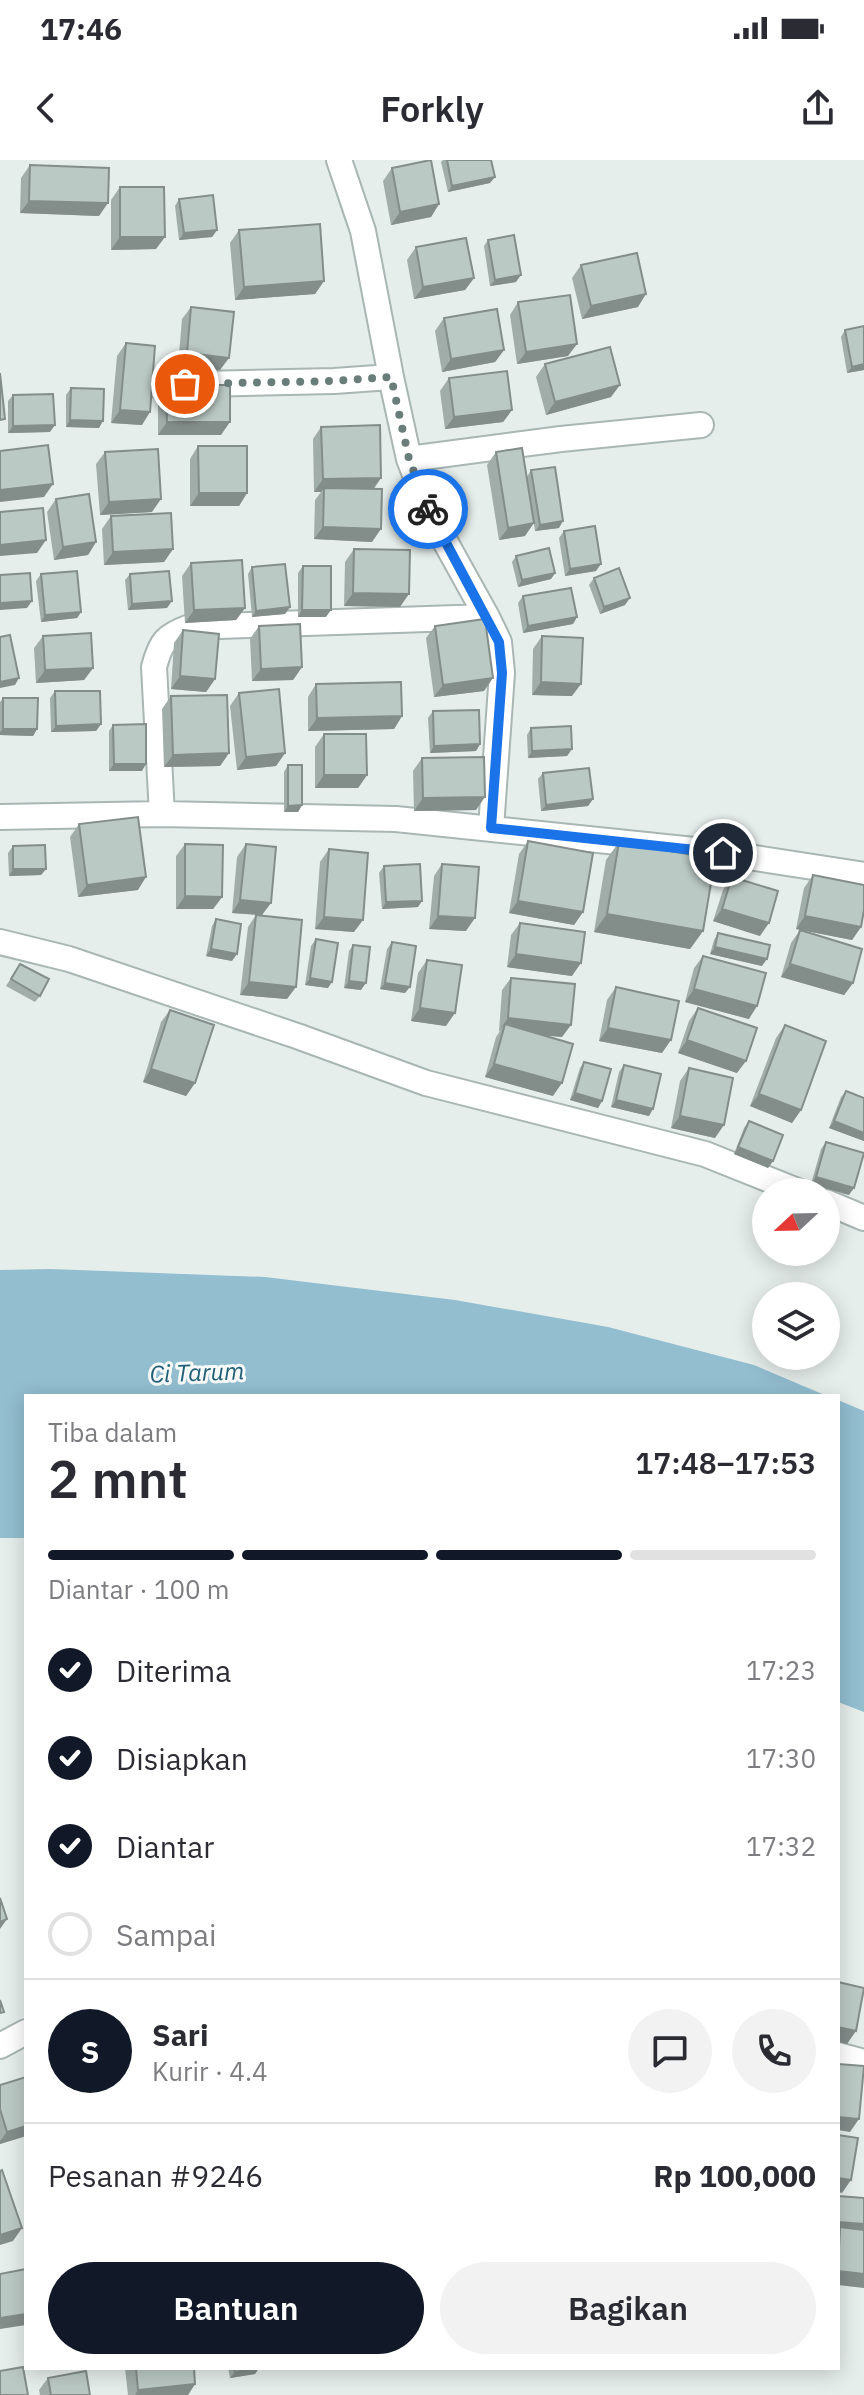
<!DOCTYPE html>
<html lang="id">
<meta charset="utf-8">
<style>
:root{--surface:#fff;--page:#f2f2f3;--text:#2b2b33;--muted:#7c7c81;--line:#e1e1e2;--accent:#111827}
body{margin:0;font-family:"IBM Plex Sans",sans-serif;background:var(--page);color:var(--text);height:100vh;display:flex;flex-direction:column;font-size:30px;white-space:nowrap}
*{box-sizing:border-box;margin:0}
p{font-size:26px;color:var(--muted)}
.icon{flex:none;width:44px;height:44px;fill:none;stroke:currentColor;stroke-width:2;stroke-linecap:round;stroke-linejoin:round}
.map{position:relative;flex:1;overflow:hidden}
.sheet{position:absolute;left:24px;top:1234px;width:816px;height:976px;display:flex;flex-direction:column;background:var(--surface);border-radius:0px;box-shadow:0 4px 20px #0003}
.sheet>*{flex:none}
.needle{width:52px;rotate:248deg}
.tools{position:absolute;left:752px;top:1018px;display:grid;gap:16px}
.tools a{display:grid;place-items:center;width:88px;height:88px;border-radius:50%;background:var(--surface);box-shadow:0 4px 20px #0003;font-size:40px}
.pin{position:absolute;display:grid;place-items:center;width:68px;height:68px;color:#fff;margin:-34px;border:4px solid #fff;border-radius:50%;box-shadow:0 2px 8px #0007}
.courier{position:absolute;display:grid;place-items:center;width:80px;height:80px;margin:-40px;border:6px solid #1a73e8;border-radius:50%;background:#fff;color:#222;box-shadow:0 2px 10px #0007}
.headline em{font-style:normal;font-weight:600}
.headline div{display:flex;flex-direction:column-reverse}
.headline{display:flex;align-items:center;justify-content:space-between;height:136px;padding:0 24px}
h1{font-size:52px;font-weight:600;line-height:60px}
.bar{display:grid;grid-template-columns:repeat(4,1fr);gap:12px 8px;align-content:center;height:96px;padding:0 24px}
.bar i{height:10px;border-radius:6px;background:var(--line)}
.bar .current{background:var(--accent)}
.bar p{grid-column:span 4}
.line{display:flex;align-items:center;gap:20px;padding:0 24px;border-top:2px solid var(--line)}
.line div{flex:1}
.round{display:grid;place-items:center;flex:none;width:84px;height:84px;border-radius:42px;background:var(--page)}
ol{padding:0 24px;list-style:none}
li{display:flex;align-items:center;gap:24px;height:88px}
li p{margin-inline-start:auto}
li .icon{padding:8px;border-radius:50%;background:var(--accent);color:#fff;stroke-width:4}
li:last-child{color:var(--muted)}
li i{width:44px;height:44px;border:4px solid var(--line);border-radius:50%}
.button{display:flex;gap:16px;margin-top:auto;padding:16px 24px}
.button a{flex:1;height:92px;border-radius:48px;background:var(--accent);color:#fff;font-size:32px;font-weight:600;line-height:92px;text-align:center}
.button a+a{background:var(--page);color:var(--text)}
.status{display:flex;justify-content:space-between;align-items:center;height:56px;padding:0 40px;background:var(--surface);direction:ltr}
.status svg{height:22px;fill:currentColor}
header{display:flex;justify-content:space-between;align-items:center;height:104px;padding:0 24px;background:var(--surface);font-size:36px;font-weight:600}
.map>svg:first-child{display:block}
.water{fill:#92bed0}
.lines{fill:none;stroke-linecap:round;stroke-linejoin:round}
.minor-casing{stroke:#a8b6b4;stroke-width:28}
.minor{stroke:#fff;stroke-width:24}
.wall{fill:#a1ada9}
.shaded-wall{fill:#838d8a}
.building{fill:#bbc9c5;stroke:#838d8a;stroke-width:2}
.done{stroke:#697d7a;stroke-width:8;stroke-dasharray:0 14.4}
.route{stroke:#1a73e8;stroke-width:10}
.labels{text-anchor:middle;stroke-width:6;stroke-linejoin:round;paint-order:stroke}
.water-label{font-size:24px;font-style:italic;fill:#226079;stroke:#f7faf9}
</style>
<div class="status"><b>17:46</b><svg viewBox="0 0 49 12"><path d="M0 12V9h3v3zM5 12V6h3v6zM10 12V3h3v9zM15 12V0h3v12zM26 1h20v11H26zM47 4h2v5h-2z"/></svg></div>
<header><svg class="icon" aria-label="back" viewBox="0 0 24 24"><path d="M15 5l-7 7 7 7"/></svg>Forkly<svg class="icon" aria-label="share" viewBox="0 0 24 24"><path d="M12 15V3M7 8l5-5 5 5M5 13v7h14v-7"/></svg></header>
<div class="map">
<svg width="864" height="2235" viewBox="0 0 864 2235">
<rect width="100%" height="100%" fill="#e6eeec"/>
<path class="water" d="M51 1109 265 1117 455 1140 608 1167 754 1205 827 1236H26V1378H0V1110Z
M838 1240 864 1251V1552L838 1542Z"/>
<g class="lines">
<g class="minor-casing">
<path id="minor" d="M339 0 363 71 391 217 409 299 431 356 487 457 499 482 502 513 491 668
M157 225 334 221 391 217
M409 299 561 279 701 265
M162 654 154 507C161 481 165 477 190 467L487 457
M0 657 162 654 396 659 723 693 864 715
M0 782 69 799 297 876 426 923 705 994 800 1032
M826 1042 864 1058
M0 1886 26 1872
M838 1895 864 1902"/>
</g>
<use href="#minor" class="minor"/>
</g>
<path class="wall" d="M443 0H491L490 23 448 32 441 2Z
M30 5 99 56 20 53 21 18Z
M392 8 439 44 431 57 391 65 383 21Z
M120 27 156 89 111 90V40Z
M179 39 217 70 212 77 179 80 175 46Z
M239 70 324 121 315 134 235 140 230 83Z
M488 80 516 122 490 126 484 86Z
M416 87 474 118 465 130 414 139 407 100Z
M581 105 638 147 582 159 572 118Z
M518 142 568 196 517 204 510 155Z
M191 147 220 210 178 206 182 159Z
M444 158 504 190 495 202 442 212 435 171Z
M845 170 864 210 847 213 841 177Z
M126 183 142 265 111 263 117 196Z
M545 204 611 237 546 255 536 217Z
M449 218 512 250 503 262 445 269 440 231Z
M166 225 221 275H158V238Z
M71 228 99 268 66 267V235Z
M13 235 50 272 8 273V241Z
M321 267 381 318 374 329 372 382 314 379 315 340 321 332H314L313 279Z
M198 286 247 333 239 346H190V299Z
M105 292 152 352 100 355 96 304Z
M496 292 525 376 499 380 487 305Z
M531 310 559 368 535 371 527 317Z
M56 339 96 382 88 395 54 400 47 352Z
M111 356 173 389 164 402 104 405 102 369Z
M564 371 596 411 565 416 559 378Z
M354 389 400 447 344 446 345 402Z
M516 396 555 413 551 419 518 427 512 402Z
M191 403 245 448 236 460 185 463 182 416Z
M303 406 326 457H298V413Z
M252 407 290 447 285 454 252 457 248 414Z
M41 414 81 452 77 458 41 462 36 421Z
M130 414 167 448 128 450 125 420Z
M594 418 625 445 600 454 589 425Z
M523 436 577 457 573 464 523 473 518 443Z
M259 466 302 507 293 520 252 521 250 479Z
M435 466 484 531 434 537 426 478Z
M183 470 215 519 206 532 171 529 174 483Z
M43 476 93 508 84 520 36 523 34 488Z
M542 476 572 536 532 535 533 489Z
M316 524 402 556 394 569 308 571V537Z
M55 531 101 564 96 571 51 572 50 538Z
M239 533 285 593 276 606 237 610 230 546Z
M171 536 229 593 220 606 164 607 162 549Z
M3 538 37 569 33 576 0 575V542Z
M433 551 480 584 476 591 430 593 428 558Z
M113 565 142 611H109V571Z
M531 568 572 589 567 596 528 598 527 575Z
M324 574 367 615 358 628H315V587Z
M422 598 476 650 414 651 413 611Z
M288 605 302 645 298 652H284V612Z
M543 613 593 639 588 646 541 651 538 619Z
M79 664 138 730 78 737 70 677Z
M528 681 583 752 574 765 509 753 519 694Z
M619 682 703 771 690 789 594 772 606 700Z
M185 684 222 737 213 749H176V696Z
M246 684 262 755 287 839 240 835 248 767 256 755 232 753 237 697Z
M13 686 46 709 41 715 9 716 8 693Z
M329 689 354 772 315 769 320 702Z
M442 704 466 771 429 769 434 716Z
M384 706 418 747 382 749 379 713Z
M813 715 861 767 852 780 796 769 804 728Z
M732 717 760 776 713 761 723 730Z
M216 759 232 801 206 796 212 766Z
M520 763 572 816 507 807 511 775Z
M800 770 853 823 844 835 781 817 791 783Z
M718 773 762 806 710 794 714 780Z
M316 779 328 828 305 825 311 786Z
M392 782 405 833 380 829 387 789Z
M353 785 361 830 344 828 349 791Z
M703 796 749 859 685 842 694 808Z
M427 800 446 866 411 861 418 813Z
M20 804 40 836 35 842 6 826Z
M511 818 562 877 543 875 553 936 485 917 496 877 500 871H499L502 830Z
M616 827 662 893 599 881 607 840Z
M698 848 737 913 678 893 689 861Z
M170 850 195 923 186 936 143 922 161 862Z
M785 865 801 950 792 963 750 946 776 878Z
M584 902 602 941 598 948 570 940 580 908Z
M624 905 649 956 611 947 619 912Z
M689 908 715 978 671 968 680 921Z
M846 931 864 938V981L829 968 841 937Z
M749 961 773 1001 768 1008 734 994 744 968Z
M826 982 849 1035 811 1024 821 989Z
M0 1925 26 1976 0 1984Z
M125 2208H194L195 2224 188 2235H128Z
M228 2208H259L255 2214 230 2218Z
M48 2218 90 2235H40L39 2230Z"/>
<path class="shaded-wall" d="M495 17 490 23 448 32 452 26Z
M29 41 108 43 99 56 20 53Z
M439 44 431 57 391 65 400 52Z
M217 70 212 77 179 80 184 73Z
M120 77H165L156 89 111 90Z
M521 115 516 122 490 126 495 120Z
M474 118 465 130 414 139 423 127Z
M324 121 315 134 235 140 244 127Z
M646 134 638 147 582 159 591 146Z
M577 184 568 196 517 204 526 192Z
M504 190 495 202 442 212 451 199Z
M187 193 229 198 220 210 178 206Z
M864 204V210L847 213 852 207Z
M620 225 611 237 546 255 555 242Z
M120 250 150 252 142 265 111 263Z
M512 250 503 262 445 269 454 257Z
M70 260 103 261 99 268 66 267Z
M167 262H230L221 275H158Z
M55 265 50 272 8 273 13 266Z
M381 318 372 330 324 328 321 332H314L323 319Z
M53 324 44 337 0 342V330Z
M199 333H247L239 346H190Z
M161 339 152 352 100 355 109 342Z
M563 361 559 368 535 371 540 365Z
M534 363 525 376 499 380 508 368Z
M323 367 381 369 372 382 314 379Z
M46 380 37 393 0 396V385Z
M96 382 88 395 54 400 63 387Z
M173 389 164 402 104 405 113 392Z
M601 404 596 411 565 416 570 409Z
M555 413 551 419 518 427 522 420Z
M353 433 409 434 400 447 344 446Z
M630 438 625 445 600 454 604 447Z
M32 441 27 448 0 450V443Z
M172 441 167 448 128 450 132 444Z
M290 447 285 454 252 457 256 451Z
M245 448 236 460 185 463 194 450Z
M302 450H331L326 457H298Z
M81 452 77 458 41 462 45 455Z
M577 457 573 464 523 473 528 466Z
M302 507 293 520 252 521 261 509Z
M93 508 84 520 36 523 45 510Z
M180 516 215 519 206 532 171 529Z
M19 518 15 525 0 528V522Z
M493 518 484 531 434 537 443 525Z
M541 522 581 524 572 536 532 535Z
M402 556 394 569 308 571 317 558Z
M101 564 96 571 51 572 56 566Z
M3 569H37L33 576 0 575V572Z
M480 584 476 591 430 593 434 586Z
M572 589 567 596 528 598 532 591Z
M229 593 220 606 164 607 173 595Z
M285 593 276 606 237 610 246 597Z
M114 604H146L142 611H109Z
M324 615H367L358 628H315Z
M485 637 476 650 414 651 423 638Z
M593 639 588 646 541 651 546 645Z
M302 645 298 652H284L288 646Z
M13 709H46L41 715 9 716Z
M146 717 138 730 78 737 87 725Z
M185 736 222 737 213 749H176Z
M240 740 271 743 262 755 232 753Z
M422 741 418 747 382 749 386 742Z
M518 741 583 752 574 765 509 753Z
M722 749 769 763 760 776 713 761Z
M607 754 703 771 690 789 594 772Z
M438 756 475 758 466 771 429 769Z
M805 756 861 767 852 780 796 769Z
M324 757 363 760 354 772 315 769Z
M715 787 767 799 762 806 710 794Z
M211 789 237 794 232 801 206 796Z
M516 794 581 803 572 816 507 807Z
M790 804 853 823 844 835 781 817Z
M310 818 332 822 328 828 305 825Z
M349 821 366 823 361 830 344 828Z
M249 822 296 827 287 839 240 835Z
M385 823 410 827 405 833 380 829Z
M694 829 757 846 749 859 685 842Z
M420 848 455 853 446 866 411 861Z
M508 858 571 865 562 877 503 872 505 864 499 871Z
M608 868 671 880 662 893 599 881Z
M687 880 746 901 737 913 678 893Z
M494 904 562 923 553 936 485 917Z
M151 909 195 923 186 936 143 922Z
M575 933 602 941 598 948 570 940Z
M759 934 801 950 792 963 750 946Z
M616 940 653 949 649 956 611 947Z
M680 956 724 965 715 978 671 968Z
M834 961 864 973V981L829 968Z
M738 987 773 1001 768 1008 734 994Z
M816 1017 854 1028 849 1035 811 1024Z
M7 1759 0 1769V1762Z
M838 1867 856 1871 847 1884 838 1882Z
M838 1957 859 1959 850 1972 838 1970Z
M26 1966V1976L0 1984V1981L7 1972Z
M838 2018 851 2020 842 2033 838 2032Z
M838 2062 864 2064V2071L838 2069Z
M22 2068 13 2081 0 2085V2075Z
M838 2111 864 2114V2128L838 2125Z
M26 2154V2165L0 2169V2158Z
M256 2208H259L255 2214 230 2218 235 2212Z
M195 2224 188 2235H135L138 2230Z"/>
<path class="building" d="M431 0 439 44 400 52 392 8Z
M447 0H491L495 17 452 26Z
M30 5 109 8 108 43 29 41Z
M120 27H164L165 77H120Z
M213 35 217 70 184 73 179 39Z
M320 64 324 121 244 127 239 70Z
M514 75 521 115 495 120 488 80Z
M466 78 474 118 423 127 416 87Z
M637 93 646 134 591 146 581 105Z
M570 135 577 184 526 192 518 142Z
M191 147 234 152 229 198 187 193Z
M497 149 504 190 451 199 444 158Z
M864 166V204L852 207 845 170Z
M126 183 155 186 150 252 120 250Z
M610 187 620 225 555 242 545 204Z
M507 211 512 250 454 257 449 218Z
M0 213 5 259 0 260Z
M166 225H230V262H167Z
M71 228 104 229 103 261 70 260Z
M53 234 55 265 13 266V235Z
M380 265 381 318 323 319 321 267Z
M48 285 53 324 0 330V291Z
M198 286H247V333H199Z
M522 288 534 363 508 368 496 292Z
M158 289 161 339 109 342 105 292Z
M555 307 563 361 540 365 531 310Z
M324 328 382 329 381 369 323 367Z
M89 334 96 382 63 387 56 339Z
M43 348 46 380 0 385V352Z
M171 353 173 389 113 392 111 356Z
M595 366 601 404 570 409 564 371Z
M549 388 555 413 522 420 516 396Z
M354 389 410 390 409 434 353 433Z
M242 400 245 448 194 450 191 403Z
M285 404 290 447 256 451 252 407Z
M303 406H331V450H302Z
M619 408 630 438 604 447 594 418Z
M77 411 81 452 45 455 41 414Z
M169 411 172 441 132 444 130 414Z
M30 413 32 441 0 443V415Z
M571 428 577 457 528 466 523 436Z
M485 459 493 518 443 525 435 466Z
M300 464 302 507 261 509 259 466Z
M183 470 219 474 215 519 180 516Z
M91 473 93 508 45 510 43 476Z
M10 475 19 518 0 522V477Z
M542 476 583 478 581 524 541 522Z
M401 522 402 556 317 558 316 524Z
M279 529 285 593 246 597 239 533Z
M55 531H100L101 564 56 566Z
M227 535 229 593 173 595 171 536Z
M3 538H38L37 569H3Z
M479 550 480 584 434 586 433 551Z
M146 564V604H114L113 565Z
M571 566 572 589 532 591 531 568Z
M324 574H366L367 615H324Z
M484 597 485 637 423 638 422 598Z
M288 605H302V645L288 646Z
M589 608 593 639 546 645 543 613Z
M138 657 146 717 87 725 79 664Z
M528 681 593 693 583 752 518 741Z
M619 682 715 699 703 771 607 754Z
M185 684 223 685 222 737 185 736Z
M246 684 276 687 271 743 240 740Z
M45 685 46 709H13V686Z
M329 689 368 693 363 760 324 757Z
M420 704 422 741 386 742 384 706Z
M442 704 479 707 475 758 438 756Z
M813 715 864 725V750L861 767 805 756Z
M732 717 778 731 769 763 722 749Z
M256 755 302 760 296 827 249 822Z
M216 759 241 764 237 794 211 789Z
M520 763 585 772 581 803 516 794Z
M800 770 862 789 853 823 790 804Z
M718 773 770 785 767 799 715 787Z
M316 779 338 783 332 822 310 818Z
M392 782 416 786 410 827 385 823Z
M353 785 370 787 366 823 349 821Z
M703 796 766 813 757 846 694 829Z
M427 800 462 805 455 853 420 848Z
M20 804 49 819 40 836 11 819Z
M511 818 575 824 571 865 508 858Z
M616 827 679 841 671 880 608 868Z
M698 848 757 868 746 901 687 880Z
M170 850 214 865 195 923 151 909Z
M505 864 573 884 562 923 494 904Z
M785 865 826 881 801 950 759 934Z
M584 902 611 909 602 941 575 933Z
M624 905 661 914 653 949 616 940Z
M689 908 733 918 724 965 680 956Z
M846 931 864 938V973L834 961Z
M749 961 783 975 773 1001 738 987Z
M826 982 864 993 854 1028 816 1017Z
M0 1738 7 1759 0 1762Z
M838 1822 864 1828 856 1871 838 1867Z
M0 1840 4 1852 0 1853Z
M838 1904 864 1906 859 1959 838 1957Z
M26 1917V1966L7 1972 0 1949V1925Z
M838 1975 858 1978 851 2020 838 2018Z
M2 2010 22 2068 0 2075V2011Z
M838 2036 864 2038V2064L838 2062Z
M840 2067 864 2070V2114L838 2111Z
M26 2109V2154L0 2158V2114Z
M23 2207 28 2235H0V2211Z
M136 2208H194L195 2224 138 2230Z
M234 2208H256L235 2212Z
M86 2211 90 2235H51L48 2218Z"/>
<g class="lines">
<path class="done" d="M185 224 334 221 391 217 409 299 428 349"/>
<path class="route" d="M428 349 499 482 502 513 491 668 723 693"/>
</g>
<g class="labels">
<g class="water-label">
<text transform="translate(197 1213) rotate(-2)" y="8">Ci Tarum</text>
</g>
</g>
</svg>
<div class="tools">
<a><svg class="needle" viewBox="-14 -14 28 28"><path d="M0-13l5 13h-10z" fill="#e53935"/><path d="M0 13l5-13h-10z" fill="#7c7c81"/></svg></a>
<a><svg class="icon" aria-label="layers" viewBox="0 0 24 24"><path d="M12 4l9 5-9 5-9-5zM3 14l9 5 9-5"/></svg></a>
</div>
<div class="pin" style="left:185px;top:224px;background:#ea580c"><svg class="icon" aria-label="bag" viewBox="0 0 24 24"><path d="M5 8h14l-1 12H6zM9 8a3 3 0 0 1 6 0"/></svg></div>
<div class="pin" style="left:723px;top:693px;background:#1f2937"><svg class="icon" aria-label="home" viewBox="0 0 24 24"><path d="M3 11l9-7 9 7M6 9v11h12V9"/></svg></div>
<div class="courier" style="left:428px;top:349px"><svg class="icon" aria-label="bike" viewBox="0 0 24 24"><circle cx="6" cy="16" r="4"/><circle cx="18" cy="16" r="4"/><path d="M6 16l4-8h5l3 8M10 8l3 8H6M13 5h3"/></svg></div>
<section class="sheet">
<div class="headline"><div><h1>2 mnt</h1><p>Tiba dalam</p></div><em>17:48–17:53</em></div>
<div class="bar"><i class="current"></i><i class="current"></i><i class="current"></i><i></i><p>Diantar · 100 m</p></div>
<ol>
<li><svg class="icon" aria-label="check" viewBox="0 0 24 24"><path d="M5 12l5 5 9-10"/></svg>Diterima<p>17:23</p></li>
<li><svg class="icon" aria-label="check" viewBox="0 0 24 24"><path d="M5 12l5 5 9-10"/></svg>Disiapkan<p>17:30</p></li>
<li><svg class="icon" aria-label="check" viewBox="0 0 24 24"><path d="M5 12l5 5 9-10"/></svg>Diantar<p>17:32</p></li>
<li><i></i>Sampai</li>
</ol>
<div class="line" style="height:144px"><b class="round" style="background:var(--accent);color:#fff">S</b><div><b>Sari</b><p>Kurir · 4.4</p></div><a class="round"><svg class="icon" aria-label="chat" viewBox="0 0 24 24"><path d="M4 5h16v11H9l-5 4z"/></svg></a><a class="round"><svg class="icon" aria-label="phone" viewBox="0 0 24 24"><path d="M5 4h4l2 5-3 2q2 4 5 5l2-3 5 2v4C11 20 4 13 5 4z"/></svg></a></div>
<div class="line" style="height:104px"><div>Pesanan #9246</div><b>Rp 100,000</b></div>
<div class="button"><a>Bantuan</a><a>Bagikan</a></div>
</section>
</div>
